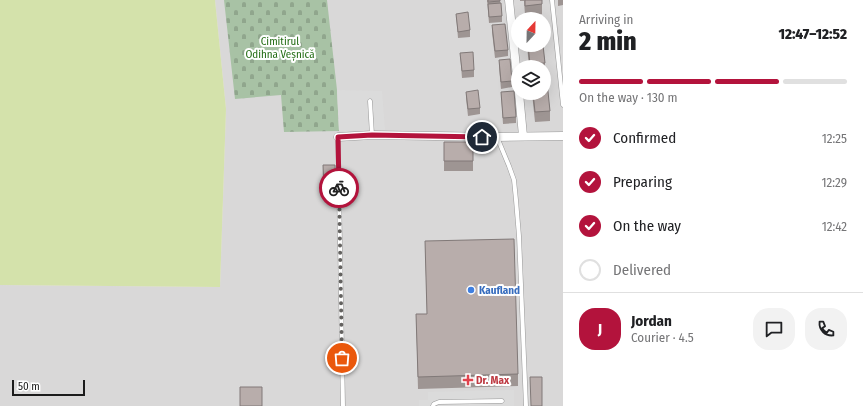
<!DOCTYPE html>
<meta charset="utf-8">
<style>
:root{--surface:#fff;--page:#f2f2f2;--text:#202124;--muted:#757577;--line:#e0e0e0;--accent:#b3133c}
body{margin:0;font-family:"Fira Sans Condensed",sans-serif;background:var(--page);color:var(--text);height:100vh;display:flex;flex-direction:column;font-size:15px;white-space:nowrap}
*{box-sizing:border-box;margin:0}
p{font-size:13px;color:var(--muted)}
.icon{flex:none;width:22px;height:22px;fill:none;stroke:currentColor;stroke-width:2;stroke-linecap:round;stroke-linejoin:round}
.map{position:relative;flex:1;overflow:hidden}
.sheet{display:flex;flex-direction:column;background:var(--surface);width:300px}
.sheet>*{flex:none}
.needle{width:26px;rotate:22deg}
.tools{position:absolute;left:511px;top:12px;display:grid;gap:8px}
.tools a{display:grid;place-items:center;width:40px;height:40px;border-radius:50%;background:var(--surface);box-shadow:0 4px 16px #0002;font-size:20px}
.scale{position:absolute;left:12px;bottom:10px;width:73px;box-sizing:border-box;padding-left:4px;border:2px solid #1b1b1b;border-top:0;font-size:11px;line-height:14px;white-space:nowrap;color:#1b1b1b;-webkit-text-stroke:3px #fff;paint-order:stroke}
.pin{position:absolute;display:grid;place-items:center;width:34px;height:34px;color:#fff;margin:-17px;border:2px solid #fff;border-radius:50%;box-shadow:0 1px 4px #0007}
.courier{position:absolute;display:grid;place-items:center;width:40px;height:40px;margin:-20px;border:3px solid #b3133c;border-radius:50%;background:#fff;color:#222;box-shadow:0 1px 5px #0007}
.headline em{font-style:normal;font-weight:800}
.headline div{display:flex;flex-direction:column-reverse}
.headline{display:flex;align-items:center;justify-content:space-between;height:68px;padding:0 16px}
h1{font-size:26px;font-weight:800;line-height:30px}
.bar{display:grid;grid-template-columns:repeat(4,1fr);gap:6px 4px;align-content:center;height:48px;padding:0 16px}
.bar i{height:5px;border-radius:3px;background:var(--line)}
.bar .current{background:var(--accent)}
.bar p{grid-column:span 4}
.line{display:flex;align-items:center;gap:10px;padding:0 16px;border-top:1px solid var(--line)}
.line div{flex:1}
.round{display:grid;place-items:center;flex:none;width:42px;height:42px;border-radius:16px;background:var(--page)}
ol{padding:0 16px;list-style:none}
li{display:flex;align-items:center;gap:12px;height:44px}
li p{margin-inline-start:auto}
li .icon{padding:4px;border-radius:50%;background:var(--accent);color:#fff;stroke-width:4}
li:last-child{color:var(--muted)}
li i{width:22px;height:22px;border:2px solid var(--line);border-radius:50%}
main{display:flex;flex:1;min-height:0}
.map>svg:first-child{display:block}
.residential{fill:#d9d8d8;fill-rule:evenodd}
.grass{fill:#d4e2ab}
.cemetery{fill:url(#cemetery-stones)}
.parking{fill:#dbdbdb}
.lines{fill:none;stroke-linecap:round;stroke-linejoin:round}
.service-casing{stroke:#989898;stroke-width:5}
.minor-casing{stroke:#989898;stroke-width:9}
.service{stroke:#fff;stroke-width:4}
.minor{stroke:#fff;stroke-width:8}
.wall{fill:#9e9593}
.building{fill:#b8adab;stroke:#817978}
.done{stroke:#646260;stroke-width:4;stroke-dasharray:0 7.2}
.route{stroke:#b3133c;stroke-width:5}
.shop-dot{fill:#3f7fe0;stroke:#fff;stroke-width:1.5}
.health-dot{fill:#e0444e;stroke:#fff;stroke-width:1.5}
.labels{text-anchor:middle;stroke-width:4;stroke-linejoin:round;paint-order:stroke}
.park-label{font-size:11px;fill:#246d15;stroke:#fff}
.shop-label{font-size:11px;font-weight:bold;fill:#366cbe;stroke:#fff;text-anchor:start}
.health-label{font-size:11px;font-weight:bold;fill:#be3a42;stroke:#fff;text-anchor:start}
</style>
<main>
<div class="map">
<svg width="563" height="406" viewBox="0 0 563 406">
<defs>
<pattern id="cemetery-stones" width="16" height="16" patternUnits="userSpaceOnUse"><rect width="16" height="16" fill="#a8c2a5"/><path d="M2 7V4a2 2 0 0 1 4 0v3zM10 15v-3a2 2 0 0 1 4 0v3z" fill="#90a68d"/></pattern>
</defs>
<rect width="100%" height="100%" fill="#ece6e1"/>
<path class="residential" d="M215 0H563V406H0V285L220 287 226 109ZM518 19H544V45H518ZM518 67H544V93H518Z"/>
<path class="grass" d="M0 0H215L226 109 220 287 0 285Z"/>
<path class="cemetery" d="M224 0H327L337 90 339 131 284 132 281 95 235 99Z"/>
<path class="parking" d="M337 90 382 91 385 130 339 131Z
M514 390V406H419V400H428V392Z"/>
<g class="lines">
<g class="service-casing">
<path id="service" d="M552 0 563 105
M370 101 372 135
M338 137 343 406
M497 137 509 166 514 180 516 200 519 236 526 406
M433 406 434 404 439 402 502 401"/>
</g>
<g class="minor-casing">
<path id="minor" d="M509 0 518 86
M519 93 523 136
M338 137 372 135 497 137 563 136"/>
</g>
<use href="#service" class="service"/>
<use href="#minor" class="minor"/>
</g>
<path class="wall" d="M487 0H500L502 16V22L489 23Z
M520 0H542V14L525 15 524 1H520Z
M558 0H563V5L558 6Z
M456 14 470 30V37L458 38Z
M492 25 508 50V56L495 58 492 32Z
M527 45H543L545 63V72L550 111V121L535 122 532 93H544V67H529Z
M460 53 474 70V77L462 78Z
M499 60 512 81V87L501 89 499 67Z
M466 92 480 108V114L468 116 466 98Z
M501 92 516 117V123L503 124Z
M444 142H473V171H444Z
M323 165H335L336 201H324Z
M425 241 518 374V386L418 389 416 314H427Z"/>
<path class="building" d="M488 0H500V1L488 2Z
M525 0H542V4L525 6Z
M501 3 502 16 489 17 488 4Z
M468 12 470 30 458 32 456 14Z
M505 24 508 50 495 51 492 25Z
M528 45H543L545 63 530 64Z
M473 52 474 70 462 71 460 53Z
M510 59 512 81 501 82 499 60Z
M544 72H546L550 111 535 112 533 93H544Z
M478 90 480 108 468 109 466 92Z
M514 91 516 117 503 118 501 92Z
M444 142H473V161H444Z
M323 165H335L336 194 324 195Z
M514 239 518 374 418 377 416 314H427L425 241Z
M530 377H542V406H531Z
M240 387H262V406H240Z"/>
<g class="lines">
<path class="done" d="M339 188 342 358"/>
<path class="route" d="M339 188 338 137 372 135 482 137"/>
</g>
<circle class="shop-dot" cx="471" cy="290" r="4"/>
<path class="health-dot" d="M466 374h4v4h4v4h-4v4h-4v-4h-4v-4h4z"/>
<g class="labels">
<g class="park-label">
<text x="280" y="45">Cimitirul<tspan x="280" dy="13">Odihna Veșnică</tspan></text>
</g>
<g class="shop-label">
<text x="479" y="294">Kaufland</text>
</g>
<g class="health-label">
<text x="476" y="384">Dr. Max</text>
</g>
</g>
</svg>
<div class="tools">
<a><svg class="needle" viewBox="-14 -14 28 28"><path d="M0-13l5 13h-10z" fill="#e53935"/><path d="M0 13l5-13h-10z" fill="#757577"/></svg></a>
<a><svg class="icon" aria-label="layers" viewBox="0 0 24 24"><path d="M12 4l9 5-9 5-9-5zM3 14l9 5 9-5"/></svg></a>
</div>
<div class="scale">50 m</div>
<div class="pin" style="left:342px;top:358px;background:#ea580c"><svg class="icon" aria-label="bag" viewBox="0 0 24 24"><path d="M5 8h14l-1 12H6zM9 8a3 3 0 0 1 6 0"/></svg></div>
<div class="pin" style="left:482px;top:137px;background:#1f2937"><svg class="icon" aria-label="home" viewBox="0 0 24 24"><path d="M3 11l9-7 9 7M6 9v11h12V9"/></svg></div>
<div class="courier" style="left:339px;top:188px"><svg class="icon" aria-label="bike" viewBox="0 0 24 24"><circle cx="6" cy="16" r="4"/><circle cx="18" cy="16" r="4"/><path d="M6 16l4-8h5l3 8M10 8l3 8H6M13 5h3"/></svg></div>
</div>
<section class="sheet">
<div class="headline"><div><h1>2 min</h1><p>Arriving in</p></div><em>12:47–12:52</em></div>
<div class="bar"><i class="current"></i><i class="current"></i><i class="current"></i><i></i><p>On the way · 130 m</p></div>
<ol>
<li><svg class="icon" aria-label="check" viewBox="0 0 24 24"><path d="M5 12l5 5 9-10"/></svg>Confirmed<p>12:25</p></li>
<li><svg class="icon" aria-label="check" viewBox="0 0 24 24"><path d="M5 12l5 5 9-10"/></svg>Preparing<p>12:29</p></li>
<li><svg class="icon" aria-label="check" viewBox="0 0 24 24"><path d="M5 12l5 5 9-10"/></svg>On the way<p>12:42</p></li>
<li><i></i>Delivered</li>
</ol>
<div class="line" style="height:72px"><b class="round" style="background:var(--accent);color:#fff">J</b><div><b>Jordan</b><p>Courier · 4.5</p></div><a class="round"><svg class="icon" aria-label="chat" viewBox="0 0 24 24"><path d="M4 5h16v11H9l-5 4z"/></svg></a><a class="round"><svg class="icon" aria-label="phone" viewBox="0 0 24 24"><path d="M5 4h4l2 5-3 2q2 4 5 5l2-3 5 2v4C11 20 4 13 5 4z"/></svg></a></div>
</section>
</main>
